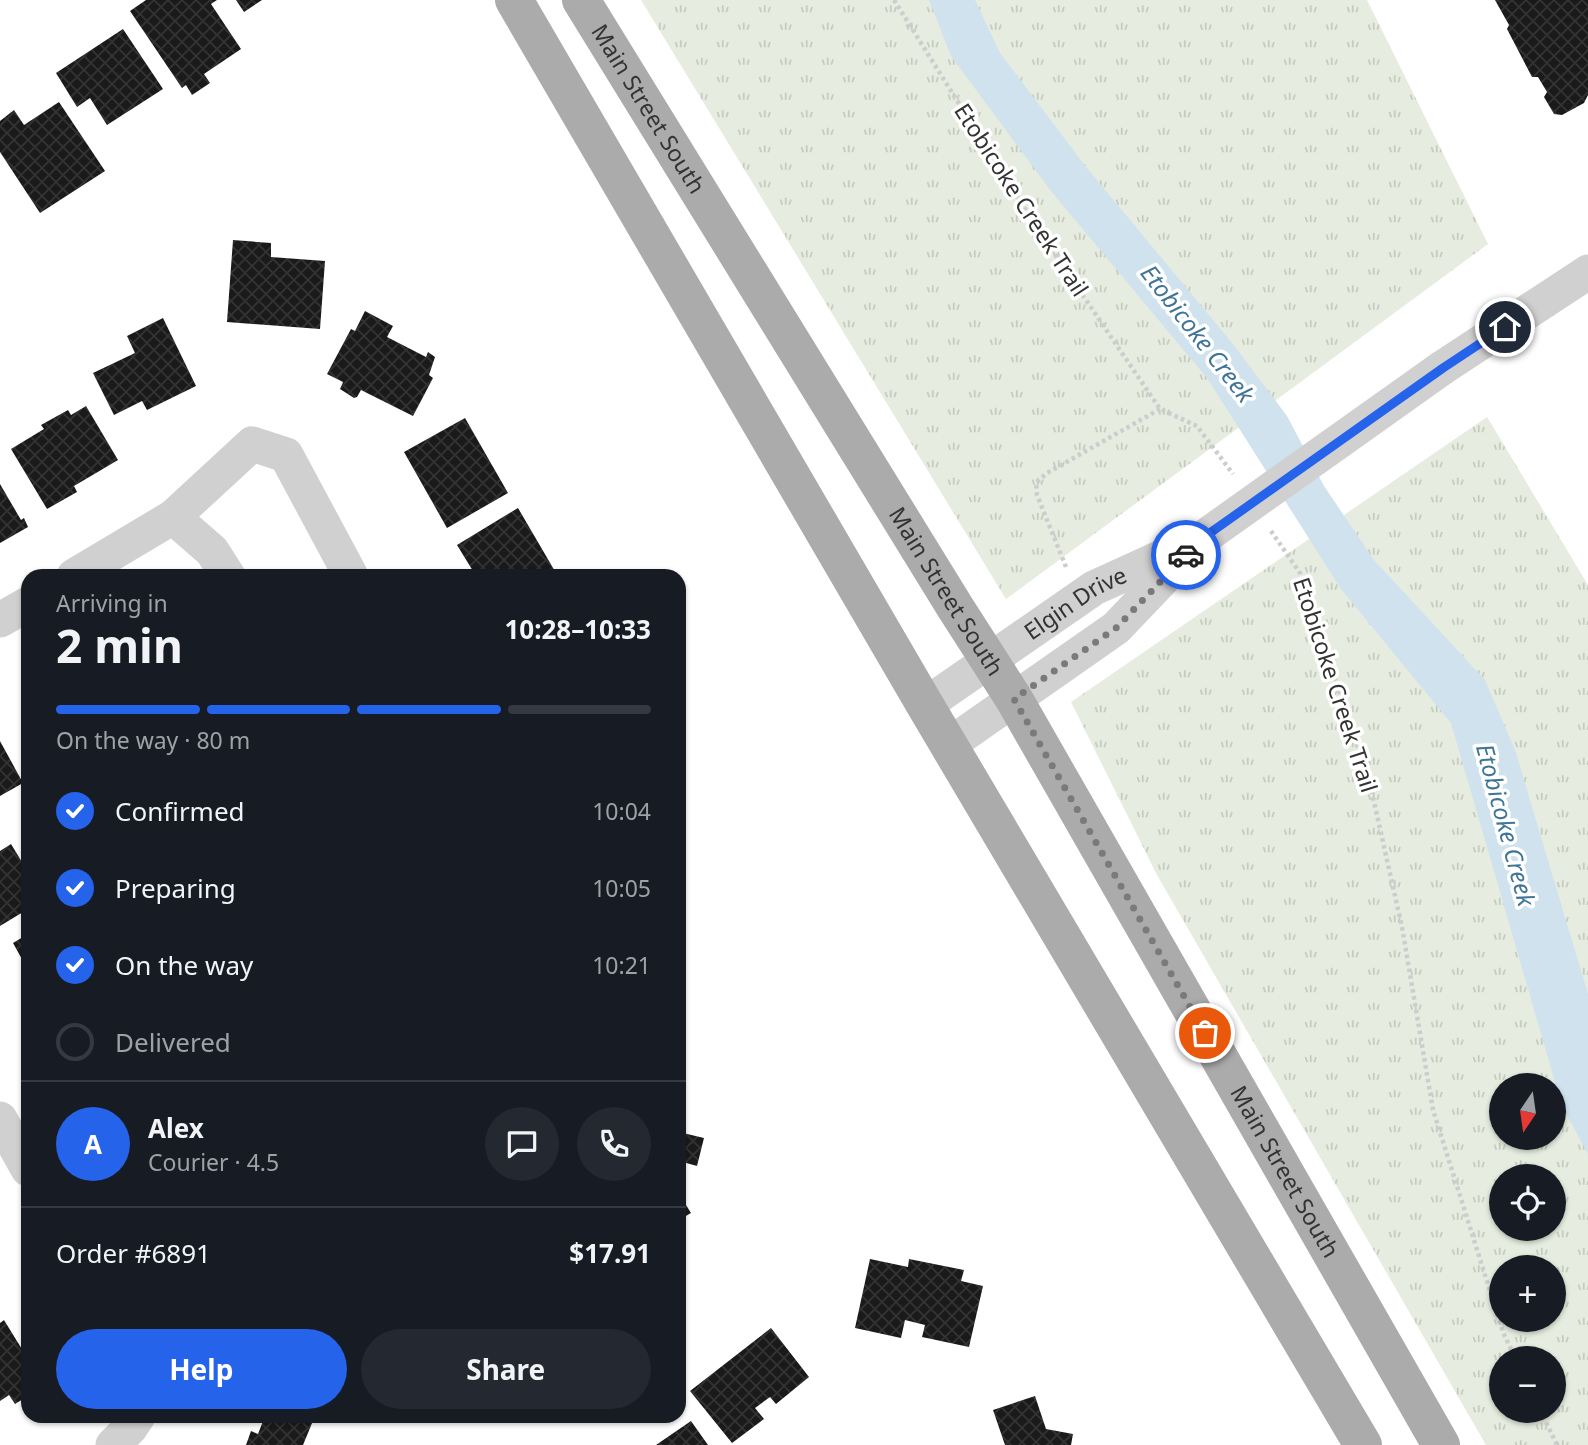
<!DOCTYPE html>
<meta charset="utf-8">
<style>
:root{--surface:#171b24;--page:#242831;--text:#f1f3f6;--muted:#9ea1a6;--line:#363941;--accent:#2563eb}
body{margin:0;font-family:"Noto Sans",sans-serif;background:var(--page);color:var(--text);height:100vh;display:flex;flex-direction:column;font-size:26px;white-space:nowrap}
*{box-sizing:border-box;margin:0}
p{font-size:23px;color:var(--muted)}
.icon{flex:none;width:38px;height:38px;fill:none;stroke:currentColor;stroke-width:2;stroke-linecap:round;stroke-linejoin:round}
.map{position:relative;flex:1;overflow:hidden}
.panel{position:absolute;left:21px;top:569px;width:665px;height:854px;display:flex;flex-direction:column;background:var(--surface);border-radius:21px;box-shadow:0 2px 5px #0004}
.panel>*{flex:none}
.needle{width:46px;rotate:193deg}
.buttons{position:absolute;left:1489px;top:1073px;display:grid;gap:14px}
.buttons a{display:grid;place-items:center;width:77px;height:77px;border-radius:50%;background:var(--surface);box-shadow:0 2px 5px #0004;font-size:35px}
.pin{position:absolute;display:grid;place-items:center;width:60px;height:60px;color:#fff;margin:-30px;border:4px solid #fff;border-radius:50%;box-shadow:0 2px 7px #0007}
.courier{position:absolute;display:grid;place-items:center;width:70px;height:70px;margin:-35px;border:5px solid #2563eb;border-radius:50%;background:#fff;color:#222;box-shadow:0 2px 9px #0007}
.headline em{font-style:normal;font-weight:700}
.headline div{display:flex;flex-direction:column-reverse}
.headline{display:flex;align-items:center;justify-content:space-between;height:119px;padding:0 35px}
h1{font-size:46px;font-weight:700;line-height:52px}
.bar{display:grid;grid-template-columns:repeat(4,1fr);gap:10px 7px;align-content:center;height:84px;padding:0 35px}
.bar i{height:9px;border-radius:5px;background:var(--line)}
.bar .current{background:var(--accent)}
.bar p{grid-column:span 4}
.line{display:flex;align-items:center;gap:18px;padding:0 35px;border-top:2px solid var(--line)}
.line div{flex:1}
.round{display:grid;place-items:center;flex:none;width:74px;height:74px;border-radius:37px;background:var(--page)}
ol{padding:0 35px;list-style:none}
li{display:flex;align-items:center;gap:21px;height:77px}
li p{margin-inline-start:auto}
li .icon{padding:7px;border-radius:50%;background:var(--accent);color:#fff;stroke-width:4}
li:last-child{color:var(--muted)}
li i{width:38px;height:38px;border:4px solid var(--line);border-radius:50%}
.cta{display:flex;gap:14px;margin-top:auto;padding:14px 35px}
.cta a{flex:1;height:80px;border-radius:42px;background:var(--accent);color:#fff;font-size:28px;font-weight:700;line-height:80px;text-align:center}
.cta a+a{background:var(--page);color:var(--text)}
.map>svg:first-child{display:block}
.park{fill:url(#park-tufts);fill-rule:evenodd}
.water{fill:#cfe2ee}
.building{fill:url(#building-cross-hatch)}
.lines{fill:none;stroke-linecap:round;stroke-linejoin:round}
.path{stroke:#cdcdcd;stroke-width:4.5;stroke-dasharray:3.5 3.5;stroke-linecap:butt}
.minor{stroke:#d0d0d0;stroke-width:35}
.major{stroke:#ababab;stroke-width:38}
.minor-bridge{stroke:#d0d0d0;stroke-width:35}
.done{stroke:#7a7a7a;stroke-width:7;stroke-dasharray:0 12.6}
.route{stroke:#2563eb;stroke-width:9}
.labels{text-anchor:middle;stroke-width:7;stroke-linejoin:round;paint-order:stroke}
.street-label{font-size:23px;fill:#333;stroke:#fff}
.water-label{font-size:24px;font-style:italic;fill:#3f7597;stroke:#fff}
</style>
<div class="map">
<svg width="1588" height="1445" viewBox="0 0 1588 1445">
<defs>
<pattern id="park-tufts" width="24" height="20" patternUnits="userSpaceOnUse" patternTransform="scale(1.75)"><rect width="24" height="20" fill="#e6ecdf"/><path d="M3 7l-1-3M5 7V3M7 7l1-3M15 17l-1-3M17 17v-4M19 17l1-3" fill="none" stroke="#c6cbc0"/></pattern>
<pattern id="building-cross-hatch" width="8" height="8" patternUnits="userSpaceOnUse" patternTransform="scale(1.75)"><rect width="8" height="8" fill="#1a1a1a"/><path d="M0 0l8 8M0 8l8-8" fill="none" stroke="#333"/></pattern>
</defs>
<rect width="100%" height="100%" fill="#fff"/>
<path class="park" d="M641 0H1367L1488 244 1006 599Z
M1487 417 1588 585V1445H1486L1157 875 1071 702ZM1502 1085H1554V1138H1502ZM1502 1176H1554V1228H1502ZM1502 1267H1554V1320H1502ZM1502 1358H1554V1410H1502Z"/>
<path class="water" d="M929 0H975L1000 53 1086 167 1233 344 1287 416 1324 486 1374 560 1485 680 1515 750 1588 994V1154L1562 1106 1451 723 1341 589 1207 378 1051 191 951 56Z"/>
<path class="building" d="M146 0H217L211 4 241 49 204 74 210 83 192 95 186 85 182 88 130 11Z
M236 0H262L244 12Z
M1495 0H1588V95L1584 103 1562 115 1554 114 1544 97 1547 92 1538 77H1532L1507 29 1509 25Z
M123 29 163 89 107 125 90 98 77 107 56 73Z
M59 102 105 171 40 213 0 152V121L14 110 24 125Z
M233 240 271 243V257L325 261 320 329 227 322Z
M365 311 393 326 387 337 426 357 428 352 435 357 429 375 433 378 413 416 361 390 357 397 354 398 340 389 343 382 327 374 351 329 355 331Z
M163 318 196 386 147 410 142 401 114 415 93 373 135 353 127 336Z
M86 406 118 460 74 486 77 492 47 509 11 449 44 429 41 425 68 410 71 415Z
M465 418 508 493 447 528 404 452Z
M0 484 21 520 24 518 28 527 0 543Z
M518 508 556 573 552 576H476L457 545Z
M0 741 23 783 0 796Z
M11 844 28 872V909L0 926V851Z
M28 934V970L13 943Z
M679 1127 683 1133 704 1138 697 1166 679 1161Z
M679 1194 691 1213 679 1220Z
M870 1259 908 1267 909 1259 964 1270 961 1281 983 1286 969 1347 922 1337 925 1325 905 1320 901 1338 855 1328Z
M4 1320 28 1359V1396L15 1404 9 1395 0 1401V1323Z
M771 1328 809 1377 776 1404 770 1397 755 1408 764 1419 732 1443 690 1391Z
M1035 1396 1046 1429 1073 1434 1071 1445H1005L993 1410Z
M265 1416H315L303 1445H246L251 1431 258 1434Z
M691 1421 708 1445H656Z"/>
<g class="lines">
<path class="path" d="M894 0 1037 228 1160 409 1197 426 1233 474
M1271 531 1300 573 1370 784 1402 927 1433 1110 1503 1332 1515 1358
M1066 567 1037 495 1036 483 1047 473 1160 409
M1540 1410 1557 1445"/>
<g class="minor">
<path d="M1442 368 1588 272"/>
<path d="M173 517 212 551 228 576"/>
<path d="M74 576 173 517 252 444 286 455 351 576"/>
<path d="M0 620 28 604"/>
<path id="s1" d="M925 705 1094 588 1184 547"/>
<path d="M950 744 1116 628 1200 540"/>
<path d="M0 1119 28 1169"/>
<path d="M113 1445 130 1428 138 1416"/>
</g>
<g class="major">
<path d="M514 0 925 705 1363 1445"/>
<path id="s2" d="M581 0 955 607 1014 699 1441 1445"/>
</g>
<path class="minor-bridge" d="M1200 540 1442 368"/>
</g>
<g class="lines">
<path class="done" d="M1186 555 1116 628 1014 699 1205 1033"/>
<path class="route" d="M1186 555 1200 540 1443 368 1505 327"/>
</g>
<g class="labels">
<g class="street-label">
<text dy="8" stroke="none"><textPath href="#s2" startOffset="128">Main Street South</textPath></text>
<text transform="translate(1021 200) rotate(57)" y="8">Etobicoke Creek Trail</text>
<text dy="8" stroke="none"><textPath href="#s2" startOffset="695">Main Street South</textPath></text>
<text dy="8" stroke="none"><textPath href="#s1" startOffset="182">Elgin Drive</textPath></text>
<text transform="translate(1335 685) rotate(72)" y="8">Etobicoke Creek Trail</text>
<text dy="8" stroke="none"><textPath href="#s2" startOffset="1367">Main Street South</textPath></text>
</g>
<g class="water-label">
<text transform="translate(1197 334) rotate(52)" y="8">Etobicoke Creek</text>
<text transform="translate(1505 825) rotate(75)" y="8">Etobicoke Creek</text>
</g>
</g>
</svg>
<div class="buttons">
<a><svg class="needle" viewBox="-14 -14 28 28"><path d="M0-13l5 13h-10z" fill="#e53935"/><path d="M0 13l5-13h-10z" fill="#9ea1a6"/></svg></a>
<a><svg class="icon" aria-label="locate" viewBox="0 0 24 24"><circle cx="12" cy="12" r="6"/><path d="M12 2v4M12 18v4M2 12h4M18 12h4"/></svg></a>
<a>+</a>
<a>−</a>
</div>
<div class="pin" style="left:1205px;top:1033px;background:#ea580c"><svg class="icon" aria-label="bag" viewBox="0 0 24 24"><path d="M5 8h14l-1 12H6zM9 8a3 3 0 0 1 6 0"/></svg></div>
<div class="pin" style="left:1505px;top:327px;background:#1f2937"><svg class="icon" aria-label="home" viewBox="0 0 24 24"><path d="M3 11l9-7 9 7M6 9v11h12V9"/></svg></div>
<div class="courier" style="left:1186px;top:555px"><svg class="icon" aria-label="car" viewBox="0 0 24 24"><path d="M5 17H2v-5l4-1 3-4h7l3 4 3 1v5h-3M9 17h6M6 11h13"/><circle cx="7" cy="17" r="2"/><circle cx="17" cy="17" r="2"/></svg></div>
<section class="panel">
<div class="headline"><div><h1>2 min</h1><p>Arriving in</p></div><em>10:28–10:33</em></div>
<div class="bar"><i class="current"></i><i class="current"></i><i class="current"></i><i></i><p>On the way · 80 m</p></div>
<ol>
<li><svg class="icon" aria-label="check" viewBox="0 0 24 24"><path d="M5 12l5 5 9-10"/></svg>Confirmed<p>10:04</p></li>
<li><svg class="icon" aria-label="check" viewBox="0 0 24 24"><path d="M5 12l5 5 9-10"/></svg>Preparing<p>10:05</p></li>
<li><svg class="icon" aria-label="check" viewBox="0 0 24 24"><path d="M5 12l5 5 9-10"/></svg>On the way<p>10:21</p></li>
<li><i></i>Delivered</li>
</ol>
<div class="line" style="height:126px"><b class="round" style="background:var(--accent);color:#fff">A</b><div><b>Alex</b><p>Courier · 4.5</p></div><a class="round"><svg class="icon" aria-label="chat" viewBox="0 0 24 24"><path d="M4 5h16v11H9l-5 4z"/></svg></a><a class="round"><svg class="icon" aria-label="phone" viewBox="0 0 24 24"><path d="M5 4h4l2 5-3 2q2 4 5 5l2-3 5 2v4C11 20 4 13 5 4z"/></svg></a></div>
<div class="line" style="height:91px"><div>Order #6891</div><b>$17.91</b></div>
<div class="cta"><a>Help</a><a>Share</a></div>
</section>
</div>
